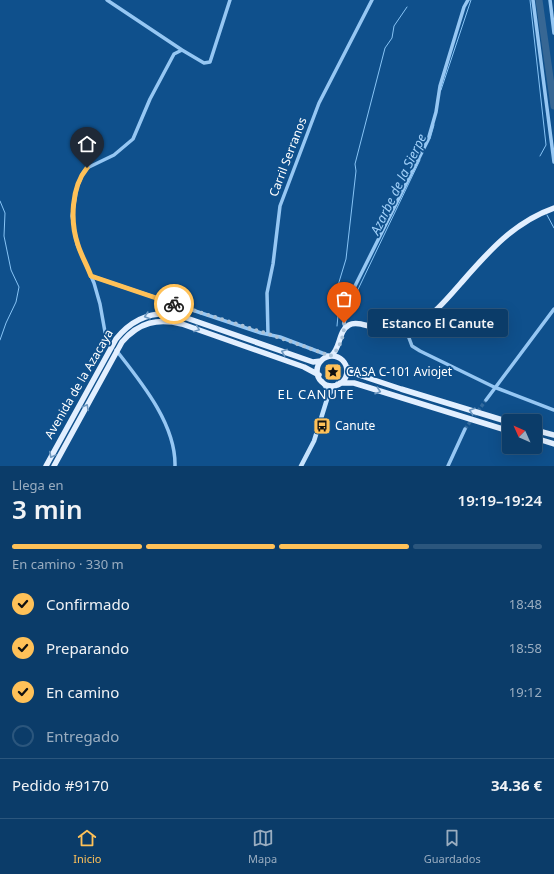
<!DOCTYPE html>
<html lang="es">
<meta charset="utf-8">
<style>
:root{--surface:#0b3c69;--page:#14436f;--text:#f1f3f6;--muted:#9aadc0;--line:#2b567d;--accent:#ffc158}
body{margin:0;font-family:"Noto Sans",sans-serif;background:var(--page);color:var(--text);height:100vh;display:flex;flex-direction:column;font-size:15px;white-space:nowrap}
*{box-sizing:border-box;margin:0}
p{font-size:13px;color:var(--muted)}
.icon{flex:none;width:22px;height:22px;fill:none;stroke:currentColor;stroke-width:2;stroke-linecap:round;stroke-linejoin:round}
.map{position:relative;height:466px;overflow:hidden}
.drawer{display:flex;flex-direction:column;background:var(--surface);flex:1}
.drawer>*{flex:none}
.needle{width:26px;rotate:315deg}
.controls{position:absolute;left:502px;top:414px;display:grid;gap:8px}
.controls a{display:grid;place-items:center;width:40px;height:40px;border-radius:4px;background:var(--surface);box-shadow:0 4px 16px #0002,0 0 0 1px var(--line);font-size:20px}
.pin{position:absolute;display:grid;place-items:center;width:34px;height:34px;color:#fff;margin:-41px -17px;border-radius:50% 50% 50% 0;rotate:-45deg;box-shadow:0 0 4px #0007}
.pin .icon{rotate:45deg}
.courier{position:absolute;display:grid;place-items:center;width:40px;height:40px;margin:-20px;border:3px solid #ffc158;border-radius:50%;background:#fff;color:#222;box-shadow:0 1px 5px #0007}
.bubble{position:absolute;height:28px;border-radius:4px;background:var(--surface);box-shadow:0 4px 16px #0002,0 0 0 1px var(--line);font-size:13px;font-weight:600;line-height:28px;text-align:center}
.summary em{font-style:normal;font-weight:600}
.summary div{display:flex;flex-direction:column-reverse}
.summary{display:flex;align-items:center;justify-content:space-between;height:68px;padding:0 12px}
h1{font-size:26px;font-weight:600;line-height:30px}
.bar{display:grid;grid-template-columns:repeat(4,1fr);gap:6px 4px;align-content:center;height:48px;padding:0 12px}
.bar i{height:5px;border-radius:3px;background:var(--line)}
.bar .current{background:var(--accent)}
.bar p{grid-column:span 4}
.line{display:flex;align-items:center;gap:10px;padding:0 12px;border-top:1px solid var(--line)}
.line div{flex:1}
ol{padding:0 12px;list-style:none}
li{display:flex;align-items:center;gap:12px;height:44px}
li p{margin-inline-start:auto}
li .icon{padding:4px;border-radius:50%;background:var(--accent);color:#111;stroke-width:4}
li:last-child{color:var(--muted)}
li i{width:22px;height:22px;border:2px solid var(--line);border-radius:50%}
.menu{display:flex;justify-content:space-around;align-items:center;height:56px;border-top:1px solid var(--line);background:var(--surface);font-size:11px;color:var(--muted)}
.menu a{display:grid;justify-items:center;gap:2px}
.menu .current{color:var(--accent)}
.map>svg:first-child{display:block}
.lines{fill:none;stroke-linecap:round;stroke-linejoin:round}
.stream{stroke:#87c4f6;stroke-width:1}
.river{stroke:#376794;stroke-width:7}
.minor-tunnel{stroke:#336a9d;stroke-width:3.5;stroke-dasharray:3.5 2;stroke-linecap:butt}
.minor{stroke:#96c7f3;stroke-width:3.5}
.secondary{stroke:#c5e2fd;stroke-width:4.5}
.primary{stroke:#e2efff;stroke-width:5.5}
.oneway{stroke:#6e98c0}
.done{stroke:#abc2d7;stroke-width:4;stroke-dasharray:0 7.2}
.route{stroke:#ffc158;stroke-width:5}
.labels{text-anchor:middle;stroke-width:3.5;stroke-linejoin:round;paint-order:stroke}
.street-label{font-size:12px;fill:#fff;stroke:#0f508c}
.poi-label{font-size:12px;fill:#fff;stroke:#0f508c;text-anchor:start}
.water-label{font-size:13px;font-style:italic;fill:#a2d1fa;stroke:#0f508c}
.neighbourhood-label{font-size:13px;letter-spacing:1px;fill:#fff;stroke:#0f508c}
</style>
<div class="map">
<svg width="554" height="466" viewBox="0 0 554 466">
<rect width="100%" height="100%" fill="#0f508c"/>
<g class="lines">
<path class="stream" d="M530 0 546 145 540 156
M441 90 471 0
M430 139 434 125
M0 201 5 213 4 236 11 270 19 287 16 302 6 323 0 340
M547 215 554 228
M351 304 420 160
M337 326 339 305 336 292 346 259 356 171 355 164 385 48 392 38 394 26 407 7"/>
<path class="river" d="M539 0 554 106"/>
<path class="minor-tunnel" d="M465 429 486 400"/>
<path class="minor" d="M107 0 182 50
M533 0 554 162
M550 0 554 33
M91 276 261 333 280 337 330 356
M345 328 344 323 350 296 428 140 436 112 440 86 464 7 468 0
M406 330 412 346 420 351 494 387 554 410
M268 334 267 293 273 264 280 206 319 103 372 0
M111 345 105 332 100 304 94 283 77 244 72 216 77 187 83 173 87 168 114 155 133 139 150 99 174 54 182 50 204 63 210 62 230 0
M116 350C141 382 176 424 175 466
M486 400 554 309
M448 466 465 429"/>
<path class="secondary" d="M322 381 327 389 328 396
M301 466 314 441 328 396 337 384"/>
<path class="primary" d="M331 356C341 348 338 331 349 325 362 318 388 340 414 326 433 316 447 299 461 283 488 252 514 222 554 208
M317 371a15 15 0 1 1 30 0a15 15 0 1 1-30 0Z
M347 367 359 375 401 389 509 422
M340 383H354L509 431
M535 430 554 435
M535 438 554 444
M46 466 116 339C131 320 150 311 175 314L313 362 321 361
M54 466 122 342C139 322 158 318 182 324L304 367 319 375"/>
</g>
<defs><path id="oneway-chevron" d="M-2-3.5L2.5 0L-2 3.5" fill="none" stroke-width="1.6" stroke-linecap="round" stroke-linejoin="round"/></defs>
<g class="oneway">
<use href="#oneway-chevron" transform="translate(147 316) rotate(163)"/>
<use href="#oneway-chevron" transform="translate(197 329) rotate(20)"/>
<use href="#oneway-chevron" transform="translate(284 352) rotate(-160)"/>
<use href="#oneway-chevron" transform="translate(378 391) rotate(18)"/>
<use href="#oneway-chevron" transform="translate(86 407) rotate(-62)"/>
<use href="#oneway-chevron" transform="translate(472 411) rotate(-163)"/>
<use href="#oneway-chevron" transform="translate(52 455) rotate(118)"/>
</g>
<g class="lines">
<path class="done" d="M174 304C226 321 279 336 330 356 340 351 345 332 344 323"/>
<path class="route" d="M87 168C71 187 70 222 78 245 81 255 87 265 91 276L174 304"/>
</g>
<defs>
<g id="sight-square" transform="scale(0.9)"><rect x="-9" y="-9" width="18" height="18" rx="4" fill="#ffc158" stroke="#0f508c"/><path d="M0-6L1.8-2.2L6-1.7L2.9 1.2L3.7 5.4L0 3.3L-3.7 5.4L-2.9 1.2L-6-1.7L-1.8-2.2Z" fill="#111"/></g>
<g id="bus-square" transform="scale(0.9)"><rect x="-9" y="-9" width="18" height="18" rx="4" fill="#ffc158" stroke="#0f508c"/><path d="M-5-6H5V4H4V6H2V4H-2V6H-4V4H-5ZM-3.5-4V0h7V-4ZM-3.5 1.2v1.5H-2V1.2ZM2 1.2v1.5H3.5V1.2Z" fill="#111"/></g>
</defs>
<g fill-rule="evenodd">
<use href="#sight-square" x="333" y="372"/>
<use href="#bus-square" x="322" y="426"/>
</g>
<g class="labels">
<g class="street-label">
<text transform="translate(288 157) rotate(-69)" y="4">Carril Serranos</text>
<text transform="translate(79 384) rotate(-60)" y="4">Avenida de la Azacaya</text>
</g>
<g class="poi-label">
<text x="346" y="376">CASA C-101 Aviojet</text>
<text x="335" y="430">Canute</text>
</g>
<g class="water-label">
<text transform="translate(398 184) rotate(-64)" y="5">Azarbe de la Sierpe</text>
</g>
<g class="neighbourhood-label">
<text x="316" y="399">EL CANUTE</text>
</g>
</g>
</svg>
<div class="controls">
<a><svg class="needle" viewBox="-14 -14 28 28"><path d="M0-13l5 13h-10z" fill="#e53935"/><path d="M0 13l5-13h-10z" fill="#9aadc0"/></svg></a>
</div>
<div class="pin" style="left:344px;top:323px;background:#ea580c"><svg class="icon" aria-label="bag" viewBox="0 0 24 24"><path d="M5 8h14l-1 12H6zM9 8a3 3 0 0 1 6 0"/></svg></div>
<div class="pin" style="left:87px;top:168px;background:#1f2937"><svg class="icon" aria-label="home" viewBox="0 0 24 24"><path d="M3 11l9-7 9 7M6 9v11h12V9"/></svg></div>
<div class="courier" style="left:174px;top:304px"><svg class="icon" aria-label="bike" viewBox="0 0 24 24"><circle cx="6" cy="16" r="4"/><circle cx="18" cy="16" r="4"/><path d="M6 16l4-8h5l3 8M10 8l3 8H6M13 5h3"/></svg></div>
<div class="bubble" style="left:368px;top:309px;width:140px">Estanco El Canute</div>
</div>
<section class="drawer">
<div class="summary"><div><h1>3 min</h1><p>Llega en</p></div><em>19:19–19:24</em></div>
<div class="bar"><i class="current"></i><i class="current"></i><i class="current"></i><i></i><p>En camino · 330 m</p></div>
<ol>
<li><svg class="icon" aria-label="check" viewBox="0 0 24 24"><path d="M5 12l5 5 9-10"/></svg>Confirmado<p>18:48</p></li>
<li><svg class="icon" aria-label="check" viewBox="0 0 24 24"><path d="M5 12l5 5 9-10"/></svg>Preparando<p>18:58</p></li>
<li><svg class="icon" aria-label="check" viewBox="0 0 24 24"><path d="M5 12l5 5 9-10"/></svg>En camino<p>19:12</p></li>
<li><i></i>Entregado</li>
</ol>
<div class="line" style="height:52px"><div>Pedido #9170</div><b>34.36 €</b></div>
</section>
<nav class="menu">
<a class="current"><svg class="icon" aria-label="home" viewBox="0 0 24 24"><path d="M3 11l9-7 9 7M6 9v11h12V9"/></svg>Inicio</a>
<a><svg class="icon" aria-label="map" viewBox="0 0 24 24"><path d="M3 6l6-2 6 2 6-2v14l-6 2-6-2-6 2zM9 4v14M15 6v14"/></svg>Mapa</a>
<a><svg class="icon" aria-label="saved" viewBox="0 0 24 24"><path d="M7 4h10v16l-5-4-5 4z"/></svg>Guardados</a>
</nav>
